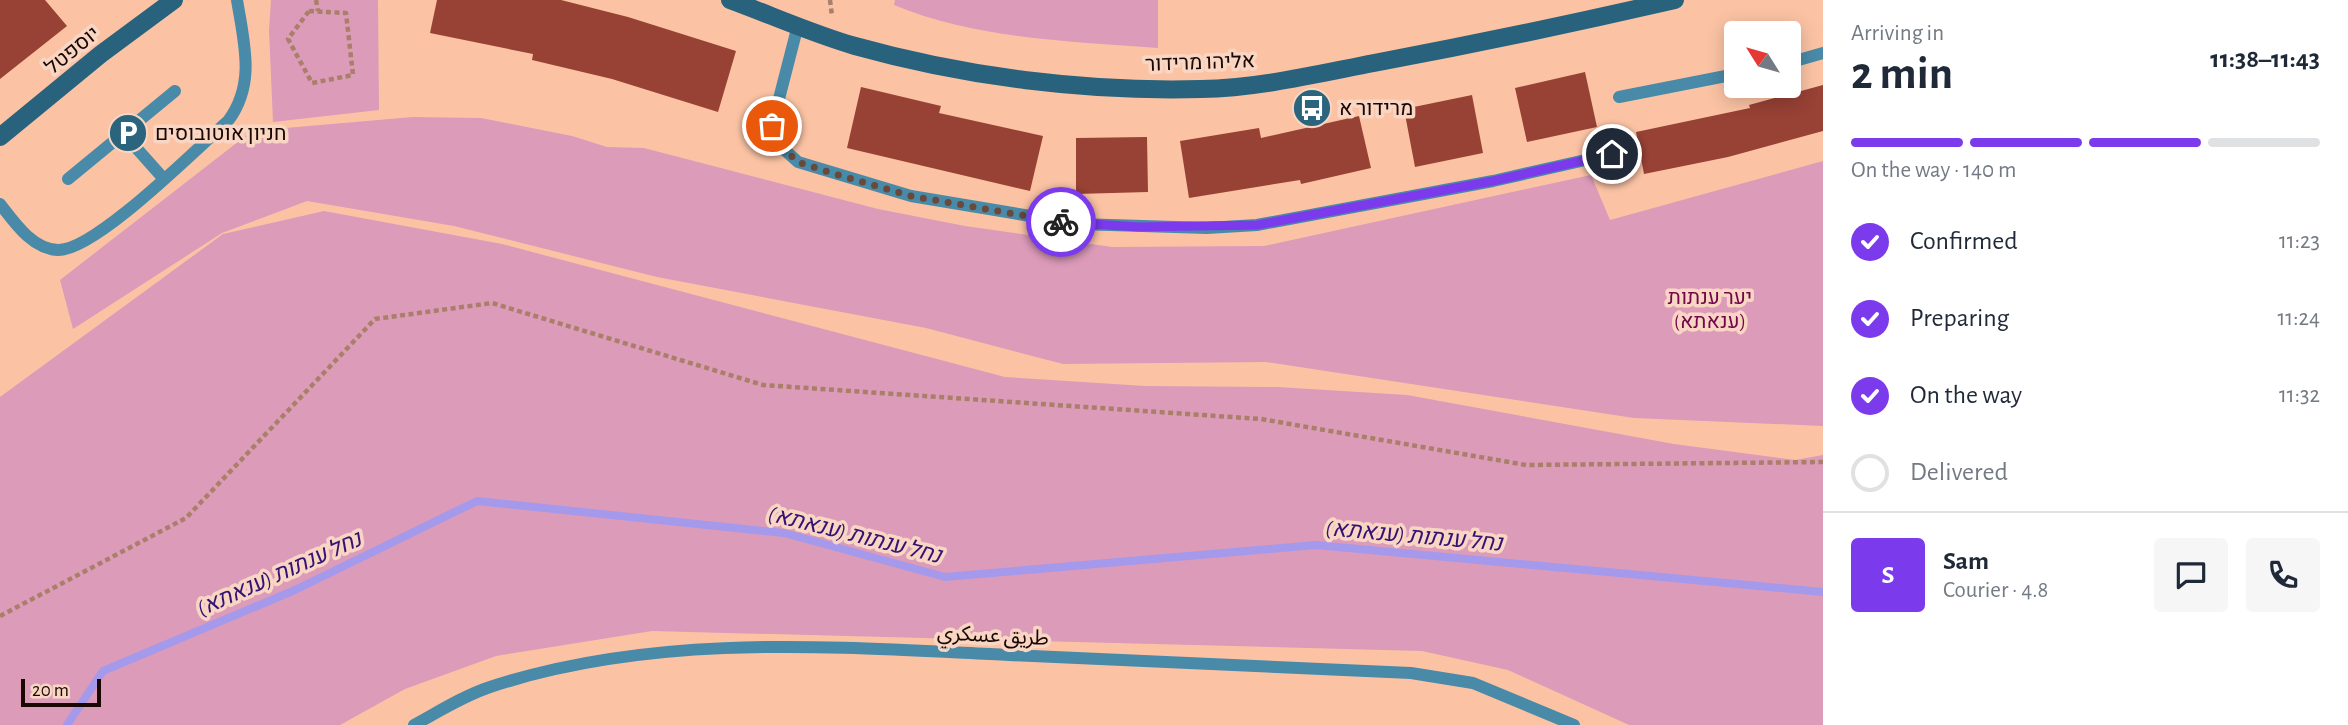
<!DOCTYPE html>
<meta charset="utf-8">
<style>
:root{--surface:#fff;--page:#f6f6f7;--text:#1f2937;--muted:#747a83;--line:#e0e1e3;--accent:#7c3aed}
body{margin:0;font-family:"Alegreya Sans","Noto Sans Arabic",Heebo,sans-serif;background:var(--page);color:var(--text);height:100vh;display:flex;flex-direction:column;font-size:26px;white-space:nowrap}
*{box-sizing:border-box;margin:0}
p{font-size:23px;color:var(--muted)}
.icon{flex:none;width:38px;height:38px;fill:none;stroke:currentColor;stroke-width:2;stroke-linecap:round;stroke-linejoin:round}
.map{position:relative;flex:1;overflow:hidden}
.drawer{display:flex;flex-direction:column;background:var(--surface);width:525px}
.drawer>*{flex:none}
.needle{width:46px;rotate:307deg}
.buttons{position:absolute;left:1724px;top:21px;display:grid;gap:14px}
.buttons a{display:grid;place-items:center;width:77px;height:77px;border-radius:7px;background:var(--surface);box-shadow:0 4px 18px #0003;font-size:35px}
.scale{position:absolute;left:21px;bottom:18px;width:80px;box-sizing:border-box;padding-left:7px;border:4px solid #1a0701;border-top:0;font-size:19px;line-height:24px;white-space:nowrap;color:#1a0701;-webkit-text-stroke:5px #f8d6c3;paint-order:stroke}
.pin{position:absolute;display:grid;place-items:center;width:60px;height:60px;color:#fff;margin:-30px;border:4px solid #fff;border-radius:50%;box-shadow:0 2px 7px #0007}
.courier{position:absolute;display:grid;place-items:center;width:70px;height:70px;margin:-35px;border:5px solid #7c3aed;border-radius:50%;background:#fff;color:#222;box-shadow:0 2px 9px #0007}
.summary em{font-style:normal;font-weight:600}
.summary div{display:flex;flex-direction:column-reverse}
.summary{display:flex;align-items:center;justify-content:space-between;height:119px;padding:0 28px}
h1{font-size:46px;font-weight:600;line-height:52px}
.bar{display:grid;grid-template-columns:repeat(4,1fr);gap:10px 7px;align-content:center;height:84px;padding:0 28px}
.bar i{height:9px;border-radius:5px;background:var(--line)}
.bar .on{background:var(--accent)}
.bar p{grid-column:span 4}
.line{display:flex;align-items:center;gap:18px;padding:0 28px;border-top:2px solid var(--line)}
.line div{flex:1}
.round{display:grid;place-items:center;flex:none;width:74px;height:74px;border-radius:7px;background:var(--page)}
ol{padding:0 28px;list-style:none}
li{display:flex;align-items:center;gap:21px;height:77px}
li p{margin-inline-start:auto}
li .icon{padding:7px;border-radius:50%;background:var(--accent);color:#fff;stroke-width:4}
li:last-child{color:var(--muted)}
li i{width:38px;height:38px;border:4px solid var(--line);border-radius:50%}
main{display:flex;flex:1;min-height:0}
.map>svg:first-child{display:block}
.green{fill:#dc9bb9}
.lines{fill:none;stroke-linecap:round;stroke-linejoin:round}
.stream{stroke:#a599ec;stroke-width:8}
.building{fill:#984135}
.path{stroke:#aa7f69;stroke-width:4.5;stroke-dasharray:5 3.5;stroke-linecap:butt}
.lane{stroke:#498aa8;stroke-width:12}
.secondary{stroke:#28627c;stroke-width:18}
.done{stroke:#69493a;stroke-width:7;stroke-dasharray:0 12.6}
.route{stroke:#7c3aed;stroke-width:9}
.labels{text-anchor:middle;stroke-width:7;stroke-linejoin:round;paint-order:stroke}
.street-label{font-size:21px;fill:#1a0701;stroke:#f8d6c3}
.poi-label{font-size:21px;fill:#1a0701;stroke:#f8d6c3;text-anchor:start}
.park-label{font-size:21px;fill:#74064b;stroke:#f8d6c3}
.water-label{font-size:23px;font-style:italic;fill:#341273;stroke:#f8d6c3}
</style>
<main>
<div class="map">
<svg width="1823" height="725" viewBox="0 0 1823 725">
<rect width="100%" height="100%" fill="#fbc3a4"/>
<path class="green" d="M271 0H378L379 110 273 122 269 30Z
M895 0H1158V48C1069 41 976 39 894 5Z
M413 117 481 118 572 136 607 147 644 148 878 209 965 226 1112 247 1264 246 1591 175 1610 220 1823 161V426L1634 418 1266 362 1063 364 926 328 657 277 454 226 307 201 222 233 73 329 60 280 252 131Z
M324 211 502 244 1005 377 1145 386 1278 387 1407 395 1674 444 1795 460 1823 455V725H1629L1508 670 1422 651 652 631 496 656 405 689 340 725H0V397L223 234Z"/>
<g class="lines">
<path class="stream" d="M67 725 103 671 295 590 477 501 784 533 945 577 1316 545 1823 592"/>
</g>
<path class="building" d="M0 0H45L67 26 0 79Z
M437 0H561L628 17 736 51 718 112 612 79 532 60 533 54 430 33Z
M1585 72 1597 127 1527 142 1515 88Z
M1823 85V131L1728 157 1644 174 1636 132 1750 108 1749 105Z
M861 87 941 106 939 113 1043 136 1030 191 847 148Z
M1472 95 1483 153 1415 167 1404 109Z
M1359 116 1371 168 1301 184 1300 180 1189 198 1180 141 1259 128 1261 138Z
M1147 137 1148 192 1076 194V138Z"/>
<g class="lines">
<path class="path" d="M316 0 318 11
M830 0 832 16
M309 11 346 13 353 75 312 83 288 39Z
M0 616 186 518 375 319 492 303 763 385 1261 419 1526 465 1823 462"/>
<path class="lane" d="M798 25 772 126 778 144 798 162 911 196 1078 224 1207 228 1257 225 1493 181 1612 154
M1788 63 1823 53
M1619 97 1736 74
M123 133 163 178
M68 179 175 91
M0 204C14 222 32 249 58 250 95 251 196 149 228 121 256 84 244 43 237 0
M414 725C438 712 463 696 490 687 657 632 836 647 1009 655 1143 661 1277 667 1411 673L1473 683 1574 725"/>
<path class="secondary" d="M730 0C771 15 813 34 855 46 966 77 1086 92 1201 89 1259 88 1317 74 1374 63 1475 44 1575 23 1675 0
M0 137 101 54 174 0"/>
</g>
<g class="lines">
<path class="done" d="M772 126 778 144 798 162 835 174 911 196 1061 222"/>
<path class="route" d="M1061 222 1139 227 1257 225 1493 181 1612 154"/>
</g>
<defs>
<g id="bus-disc" transform="scale(2.0125)"><circle r="9.5" fill="#2b647d" stroke="#f8d6c3"/><path d="M-5-6H5V4H4V6H2V4H-2V6H-4V4H-5ZM-3.5-4V0h7V-4ZM-3.5 1.2v1.5H-2V1.2ZM2 1.2v1.5H3.5V1.2Z" fill="#fff"/></g>
<g id="parking-disc" transform="scale(2.0125)"><circle r="9.5" fill="#2b647d" stroke="#f8d6c3"/><path d="M-3.5-5.5H1a3.5 3.5 0 0 1 0 7H-1V5.5H-3.5ZM-1-3.4V-.6H.8a1.4 1.4 0 0 0 0-2.8Z" fill="#fff"/></g>
</defs>
<g fill-rule="evenodd">
<use href="#bus-disc" x="1312" y="108"/>
<use href="#parking-disc" x="128" y="133"/>
</g>
<g class="labels">
<g class="street-label">
<text transform="translate(72 50) rotate(-39)" y="7">יוספטל</text>
<text transform="translate(1200 62) rotate(-2)" y="7">אליהו מרידור</text>
<text transform="translate(993 635) rotate(3)" y="7">طريق عسكري</text>
</g>
<g class="poi-label">
<text x="1339" y="115">מרידור א</text>
<text x="155" y="140">חניון אוטובוסים</text>
</g>
<g class="park-label">
<text x="1710" y="304">יער ענתות<tspan x="1710" dy="24">(ענאתא)</tspan></text>
</g>
<g class="water-label">
<text transform="translate(855 534) rotate(14)" y="8">נחל ענתות (ענאתא)</text>
<text transform="translate(1414 535) rotate(5)" y="8">נחל ענתות (ענאתא)</text>
<text transform="translate(279 573) rotate(-24)" y="8">נחל ענתות (ענאתא)</text>
</g>
</g>
</svg>
<div class="buttons">
<a><svg class="needle" viewBox="-14 -14 28 28"><path d="M0-13l5 13h-10z" fill="#e53935"/><path d="M0 13l5-13h-10z" fill="#747a83"/></svg></a>
</div>
<div class="scale">20 m</div>
<div class="pin" style="left:772px;top:126px;background:#ea580c"><svg class="icon" aria-label="bag" viewBox="0 0 24 24"><path d="M5 8h14l-1 12H6zM9 8a3 3 0 0 1 6 0"/></svg></div>
<div class="pin" style="left:1612px;top:154px;background:#1f2937"><svg class="icon" aria-label="home" viewBox="0 0 24 24"><path d="M3 11l9-7 9 7M6 9v11h12V9"/></svg></div>
<div class="courier" style="left:1061px;top:222px"><svg class="icon" aria-label="bike" viewBox="0 0 24 24"><circle cx="6" cy="16" r="4"/><circle cx="18" cy="16" r="4"/><path d="M6 16l4-8h5l3 8M10 8l3 8H6M13 5h3"/></svg></div>
</div>
<section class="drawer">
<div class="summary"><div><h1>2 min</h1><p>Arriving in</p></div><em>11:38–11:43</em></div>
<div class="bar"><i class="on"></i><i class="on"></i><i class="on"></i><i></i><p>On the way · 140 m</p></div>
<ol>
<li><svg class="icon" aria-label="check" viewBox="0 0 24 24"><path d="M5 12l5 5 9-10"/></svg>Confirmed<p>11:23</p></li>
<li><svg class="icon" aria-label="check" viewBox="0 0 24 24"><path d="M5 12l5 5 9-10"/></svg>Preparing<p>11:24</p></li>
<li><svg class="icon" aria-label="check" viewBox="0 0 24 24"><path d="M5 12l5 5 9-10"/></svg>On the way<p>11:32</p></li>
<li><i></i>Delivered</li>
</ol>
<div class="line" style="height:126px"><b class="round" style="background:var(--accent);color:#fff">S</b><div><b>Sam</b><p>Courier · 4.8</p></div><a class="round"><svg class="icon" aria-label="chat" viewBox="0 0 24 24"><path d="M4 5h16v11H9l-5 4z"/></svg></a><a class="round"><svg class="icon" aria-label="phone" viewBox="0 0 24 24"><path d="M5 4h4l2 5-3 2q2 4 5 5l2-3 5 2v4C11 20 4 13 5 4z"/></svg></a></div>
</section>
</main>
